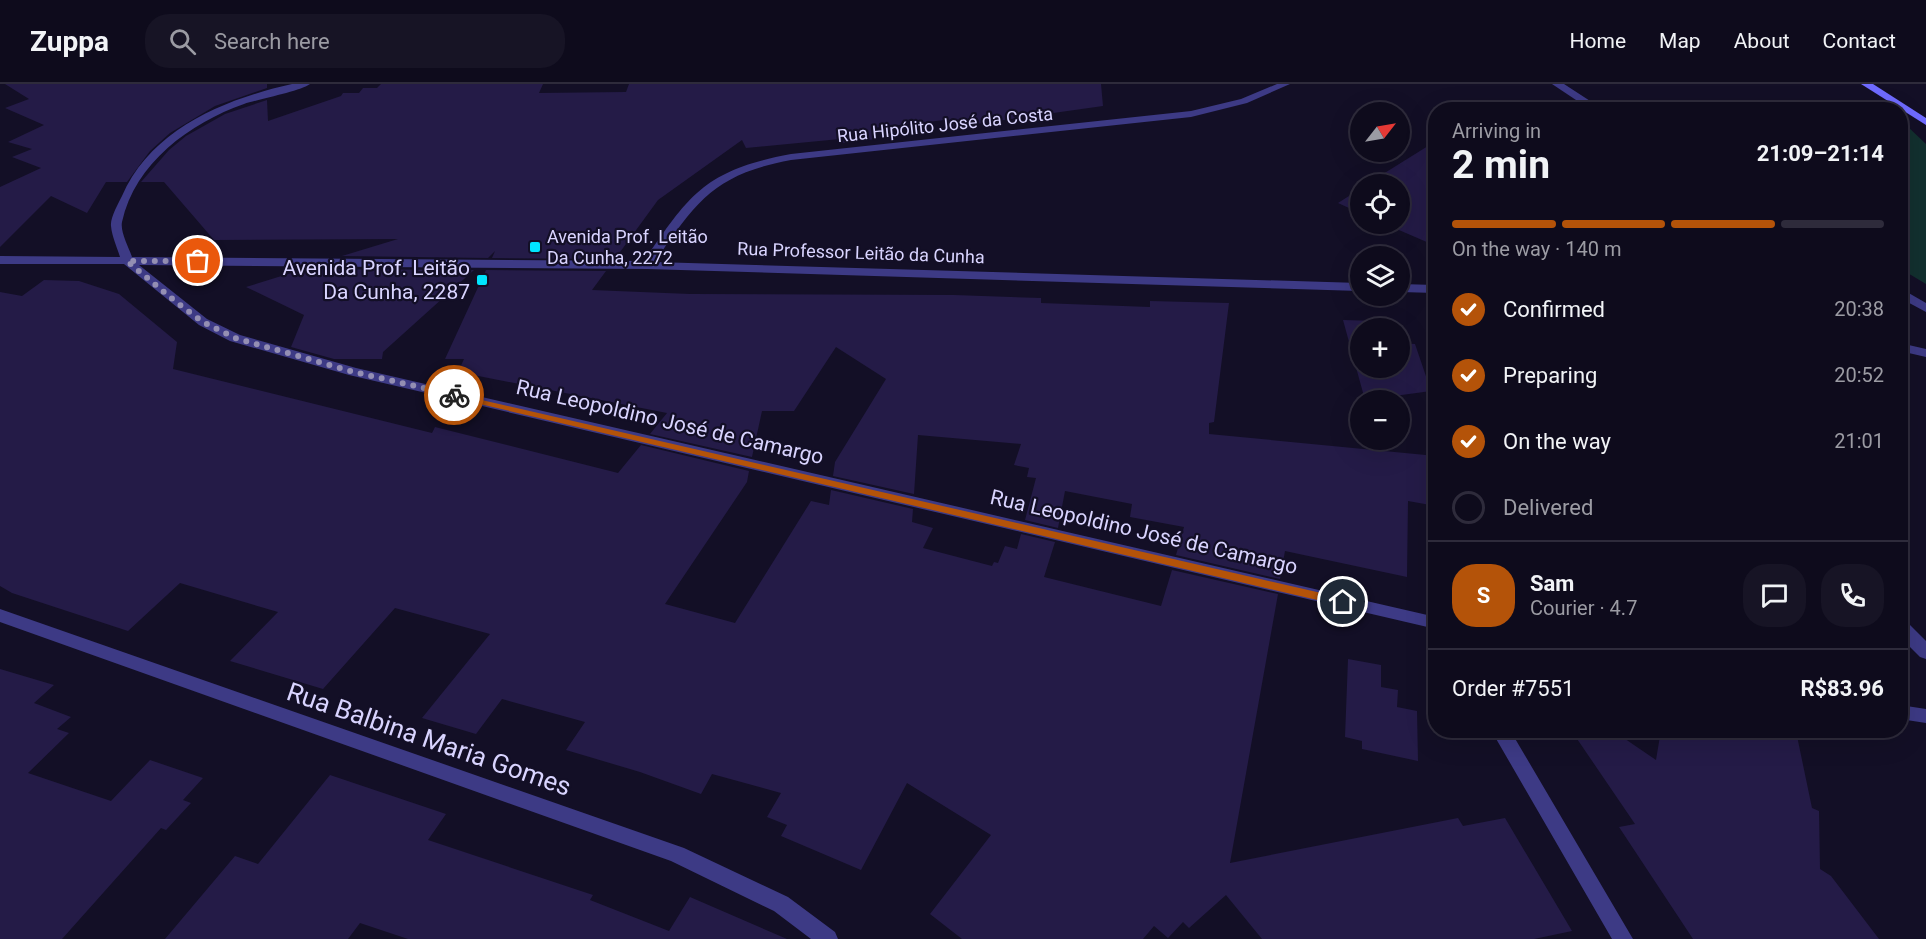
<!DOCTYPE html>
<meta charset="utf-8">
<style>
:root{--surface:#0e0b1c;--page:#171425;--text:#f1f3f6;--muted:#9b9ba3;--line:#2e2b3b;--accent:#b45309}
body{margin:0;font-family:Roboto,sans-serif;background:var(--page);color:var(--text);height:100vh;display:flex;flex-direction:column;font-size:22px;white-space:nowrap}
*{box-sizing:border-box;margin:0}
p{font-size:20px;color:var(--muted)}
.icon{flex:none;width:33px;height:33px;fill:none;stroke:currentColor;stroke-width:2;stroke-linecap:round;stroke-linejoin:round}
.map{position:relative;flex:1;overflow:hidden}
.side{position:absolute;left:1428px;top:18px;width:480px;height:636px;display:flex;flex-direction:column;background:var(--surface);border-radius:24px;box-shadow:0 6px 24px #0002,0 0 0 2px var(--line)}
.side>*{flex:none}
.needle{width:39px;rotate:59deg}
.buttons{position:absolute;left:1350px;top:18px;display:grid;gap:12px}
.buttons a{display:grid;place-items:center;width:60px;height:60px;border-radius:50%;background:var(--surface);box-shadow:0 6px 24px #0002,0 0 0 2px var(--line);font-size:30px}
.pin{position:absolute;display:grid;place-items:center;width:51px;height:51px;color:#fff;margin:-26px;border:3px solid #fff;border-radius:50%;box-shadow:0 2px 6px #0007}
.courier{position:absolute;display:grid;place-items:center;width:60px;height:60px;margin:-30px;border:4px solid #b45309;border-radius:50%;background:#fff;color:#222;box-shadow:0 2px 8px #0007}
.summary em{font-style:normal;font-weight:700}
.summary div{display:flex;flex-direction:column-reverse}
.summary{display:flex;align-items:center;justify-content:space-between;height:102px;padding:0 24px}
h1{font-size:39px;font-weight:700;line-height:45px}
.bar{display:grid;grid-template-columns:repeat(4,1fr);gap:9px 6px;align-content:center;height:72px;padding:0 24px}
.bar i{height:8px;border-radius:4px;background:var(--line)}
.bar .current{background:var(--accent)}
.bar p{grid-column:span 4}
.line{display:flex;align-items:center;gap:15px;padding:0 24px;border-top:2px solid var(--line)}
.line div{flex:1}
.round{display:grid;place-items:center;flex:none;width:63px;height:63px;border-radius:24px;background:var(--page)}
ol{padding:0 24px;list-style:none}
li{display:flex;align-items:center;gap:18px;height:66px}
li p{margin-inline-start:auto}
li .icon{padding:6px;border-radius:50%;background:var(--accent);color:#fff;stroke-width:4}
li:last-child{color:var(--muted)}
li i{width:33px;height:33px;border:3px solid var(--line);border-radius:50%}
header{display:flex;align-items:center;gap:36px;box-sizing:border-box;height:84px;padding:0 30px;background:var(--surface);border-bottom:2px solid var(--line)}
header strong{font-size:28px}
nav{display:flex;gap:33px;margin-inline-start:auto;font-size:21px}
.search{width:420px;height:54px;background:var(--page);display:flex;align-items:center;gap:15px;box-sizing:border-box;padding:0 21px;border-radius:24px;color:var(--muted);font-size:22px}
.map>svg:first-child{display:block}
.green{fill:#12302f}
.building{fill:#241b47}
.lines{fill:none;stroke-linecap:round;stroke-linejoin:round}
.street{fill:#3d3a85;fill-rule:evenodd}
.secondary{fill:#6f6bff;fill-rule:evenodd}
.route{fill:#b45309}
.done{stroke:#948fb3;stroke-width:6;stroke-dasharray:0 10.8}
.poi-dot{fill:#00e5ff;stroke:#130f26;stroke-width:2}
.labels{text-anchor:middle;stroke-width:4.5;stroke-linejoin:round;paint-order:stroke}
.far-street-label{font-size:18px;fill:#d9d4ff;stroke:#130f26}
.far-poi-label{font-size:18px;fill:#d9d4ff;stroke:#130f26;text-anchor:start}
.poi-label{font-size:21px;fill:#d9d4ff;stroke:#130f26;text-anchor:end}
.street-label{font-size:21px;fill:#d9d4ff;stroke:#130f26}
.near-street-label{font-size:26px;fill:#d9d4ff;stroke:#130f26}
</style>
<header>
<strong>Zuppa</strong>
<div class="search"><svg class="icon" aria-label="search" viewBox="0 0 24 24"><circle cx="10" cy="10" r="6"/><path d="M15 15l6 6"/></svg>Search here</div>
<nav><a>Home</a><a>Map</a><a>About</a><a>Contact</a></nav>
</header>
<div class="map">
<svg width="1926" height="855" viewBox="0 0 1926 855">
<rect width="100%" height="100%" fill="#130f26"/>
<path class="green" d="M1907 42 1926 60V200L1901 185 1900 43Z"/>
<path class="building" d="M5 0H267V4L215 22 170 49 150 67 127 98H106L87 129 51 112 0 163V103L41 84 12 73 32 65 8 58 44 41 5 24 29 15Z
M381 0H543L539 9 626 8 629 0H1101L1103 22 948 44 945 36 872 44 877 55 842 59 840 55 746 64 742 56 658 116 615 175 492 174 495 167 488 174 342 172 398 155 214 156 164 98H141L169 66 186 52 225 30 267 16 268 37 341 12 343 9H359L363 4H377Z
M1436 57V162L1385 140H1400V100H1367Z
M1360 105V129L1338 119Z
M304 185 474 186 383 268 382 275H334L291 263 304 231 246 203Z
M486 186 606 187 592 206 690 210 954 211 1041 214V219L1150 223V217L1229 219 1214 338 1209 339V350L1436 372V422L1408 417 1407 493 1285 467 1280 495 1176 471 1184 443 1130 433 1132 420 1065 407 1058 444 1025 436 1036 394 1027 393 1029 384 1014 381 1021 360 918 351 914 410 833 392 835 378 886 295 836 263 794 327H762L752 373 650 350 667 329 458 288 464 275H445Z
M44 196 79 197 119 210 177 258 173 285 432 349 435 343 618 389 641 361 749 387 747 398 665 520 735 539 811 417 829 421 831 406 913 425 912 438 933 444 923 464 992 482 994 478 998 479 1005 462 1017 465 1021 450 1055 458 1044 493 1161 522 1172 486 1278 510 1230 779 1458 734 1463 742 1505 734 1572 847 1534 855H1262L1226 811 1189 844 1183 838 1168 854 1154 842 1143 855H962L930 830 991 751 907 699 861 786 781 752 787 741 767 733 781 709 712 690 701 710 640 688 566 666 585 638 502 615 476 650 422 634 490 550 395 524 323 605 230 577 278 528 180 499 128 547 12 509 0 502V208L22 212Z
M1343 236 1378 237 1381 244H1360V284H1400V259L1415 260 1431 307 1365 316Z
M1348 575 1381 581V603L1398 606 1397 623 1417 627 1418 677 1362 665V657L1345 653Z
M0 585 54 601 34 619 71 633 57 645 69 649 28 689 111 717 150 676 203 694 183 716 191 719 166 746 161 744 62 855H0Z
M1571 646H1612L1656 676 1661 646H1777L1797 652 1812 724 1819 727 1820 785 1831 792 1879 855H1693L1619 743 1635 740Z
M330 691 446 730 428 756 593 811 590 816 669 847 690 813 787 855H408L360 839 348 855H165L235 772 258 780Z"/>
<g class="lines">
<path class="street" d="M292 0H310C301 7 259 15 244 20 190 39 135 79 122 138 120 148 129 164 132 173L644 177C690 109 706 86 791 70L1191 27 1241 15 1277 0H1290L1247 19 1191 33 791 76C715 90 696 117 655 178L1360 199V207L647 185 139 181 207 235 240 251 356 284 1436 533V545L349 291 230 257 199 241 124 180H0V172L120 173C117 163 112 153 111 142 110 134 118 120 122 112 151 45 225 15 292 0Z
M1552 0H1564L1604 26H1591Z
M1400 200 1436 201V209L1400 208Z
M1900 204 1926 219V228L1900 214Z
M1900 259 1926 265V273L1900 267Z
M0 525 684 764 788 813 835 848 838 855H811L774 827 671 777 0 538Z
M1900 536 1906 537 1926 557V575L1920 573 1900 553Z
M1900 621 1926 625V639L1900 635Z
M1491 646H1510L1633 855H1612Z"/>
<path class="secondary" d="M1861 0H1873L1926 34V41Z"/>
</g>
<path class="route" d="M451 309 1343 514 1349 518 1343 522 454 314 451 313Z"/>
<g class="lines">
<path class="done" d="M198 177H127L176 218 203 238 235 254 354 288 454 311"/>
</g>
<g class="poi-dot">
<rect x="529" y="157" width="12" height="12" rx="3"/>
<rect x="476" y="190" width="12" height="12" rx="3"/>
</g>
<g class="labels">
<g class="far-street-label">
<text transform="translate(945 41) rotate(-6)" y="6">Rua Hipólito José da Costa</text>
<text transform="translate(861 169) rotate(2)" y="6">Rua Professor Leitão da Cunha</text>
</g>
<g class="far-poi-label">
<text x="547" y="159">Avenida Prof. Leitão<tspan x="547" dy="21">Da Cunha, 2272</tspan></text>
</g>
<g class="poi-label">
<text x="470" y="191">Avenida Prof. Leitão<tspan x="470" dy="24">Da Cunha, 2287</tspan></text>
</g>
<g class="street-label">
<text transform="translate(670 338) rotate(13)" y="7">Rua Leopoldino José de Camargo</text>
<text transform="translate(1144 448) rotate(13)" y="7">Rua Leopoldino José de Camargo</text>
</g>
<g class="near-street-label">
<text transform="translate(429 655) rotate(19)" y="9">Rua Balbina Maria Gomes</text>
</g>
</g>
</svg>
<div class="buttons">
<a><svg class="needle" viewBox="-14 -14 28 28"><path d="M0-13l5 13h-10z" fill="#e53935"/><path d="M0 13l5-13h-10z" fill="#9b9ba3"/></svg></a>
<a><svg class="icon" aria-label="locate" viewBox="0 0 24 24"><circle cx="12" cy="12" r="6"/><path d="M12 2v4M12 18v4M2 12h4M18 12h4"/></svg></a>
<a><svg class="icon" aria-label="layers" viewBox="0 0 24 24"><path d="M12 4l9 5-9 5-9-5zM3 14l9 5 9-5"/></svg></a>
<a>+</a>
<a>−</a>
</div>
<div class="pin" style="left:198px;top:177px;background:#ea580c"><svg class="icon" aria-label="bag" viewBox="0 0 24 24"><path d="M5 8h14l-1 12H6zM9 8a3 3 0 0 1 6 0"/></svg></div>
<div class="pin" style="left:1343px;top:518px;background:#1f2937"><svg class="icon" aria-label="home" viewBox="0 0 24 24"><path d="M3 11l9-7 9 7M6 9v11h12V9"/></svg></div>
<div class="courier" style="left:454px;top:311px"><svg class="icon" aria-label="bike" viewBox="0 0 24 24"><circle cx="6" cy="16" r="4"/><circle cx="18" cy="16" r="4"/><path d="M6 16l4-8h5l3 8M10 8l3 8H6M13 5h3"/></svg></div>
<section class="side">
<div class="summary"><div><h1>2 min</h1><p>Arriving in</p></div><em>21:09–21:14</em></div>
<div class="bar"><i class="current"></i><i class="current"></i><i class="current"></i><i></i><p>On the way · 140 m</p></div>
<ol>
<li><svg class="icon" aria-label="check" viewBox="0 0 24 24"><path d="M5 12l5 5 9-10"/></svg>Confirmed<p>20:38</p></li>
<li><svg class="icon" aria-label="check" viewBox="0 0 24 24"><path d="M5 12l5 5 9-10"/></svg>Preparing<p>20:52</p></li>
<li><svg class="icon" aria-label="check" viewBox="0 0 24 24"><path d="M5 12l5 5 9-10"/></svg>On the way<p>21:01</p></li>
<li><i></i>Delivered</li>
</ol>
<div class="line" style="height:108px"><b class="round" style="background:var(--accent);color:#fff">S</b><div><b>Sam</b><p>Courier · 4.7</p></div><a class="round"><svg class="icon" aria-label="chat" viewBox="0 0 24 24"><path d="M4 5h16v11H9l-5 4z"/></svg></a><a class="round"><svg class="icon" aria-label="phone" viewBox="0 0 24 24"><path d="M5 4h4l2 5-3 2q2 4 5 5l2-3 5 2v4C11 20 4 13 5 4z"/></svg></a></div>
<div class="line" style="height:78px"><div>Order #7551</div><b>R$83.96</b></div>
</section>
</div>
